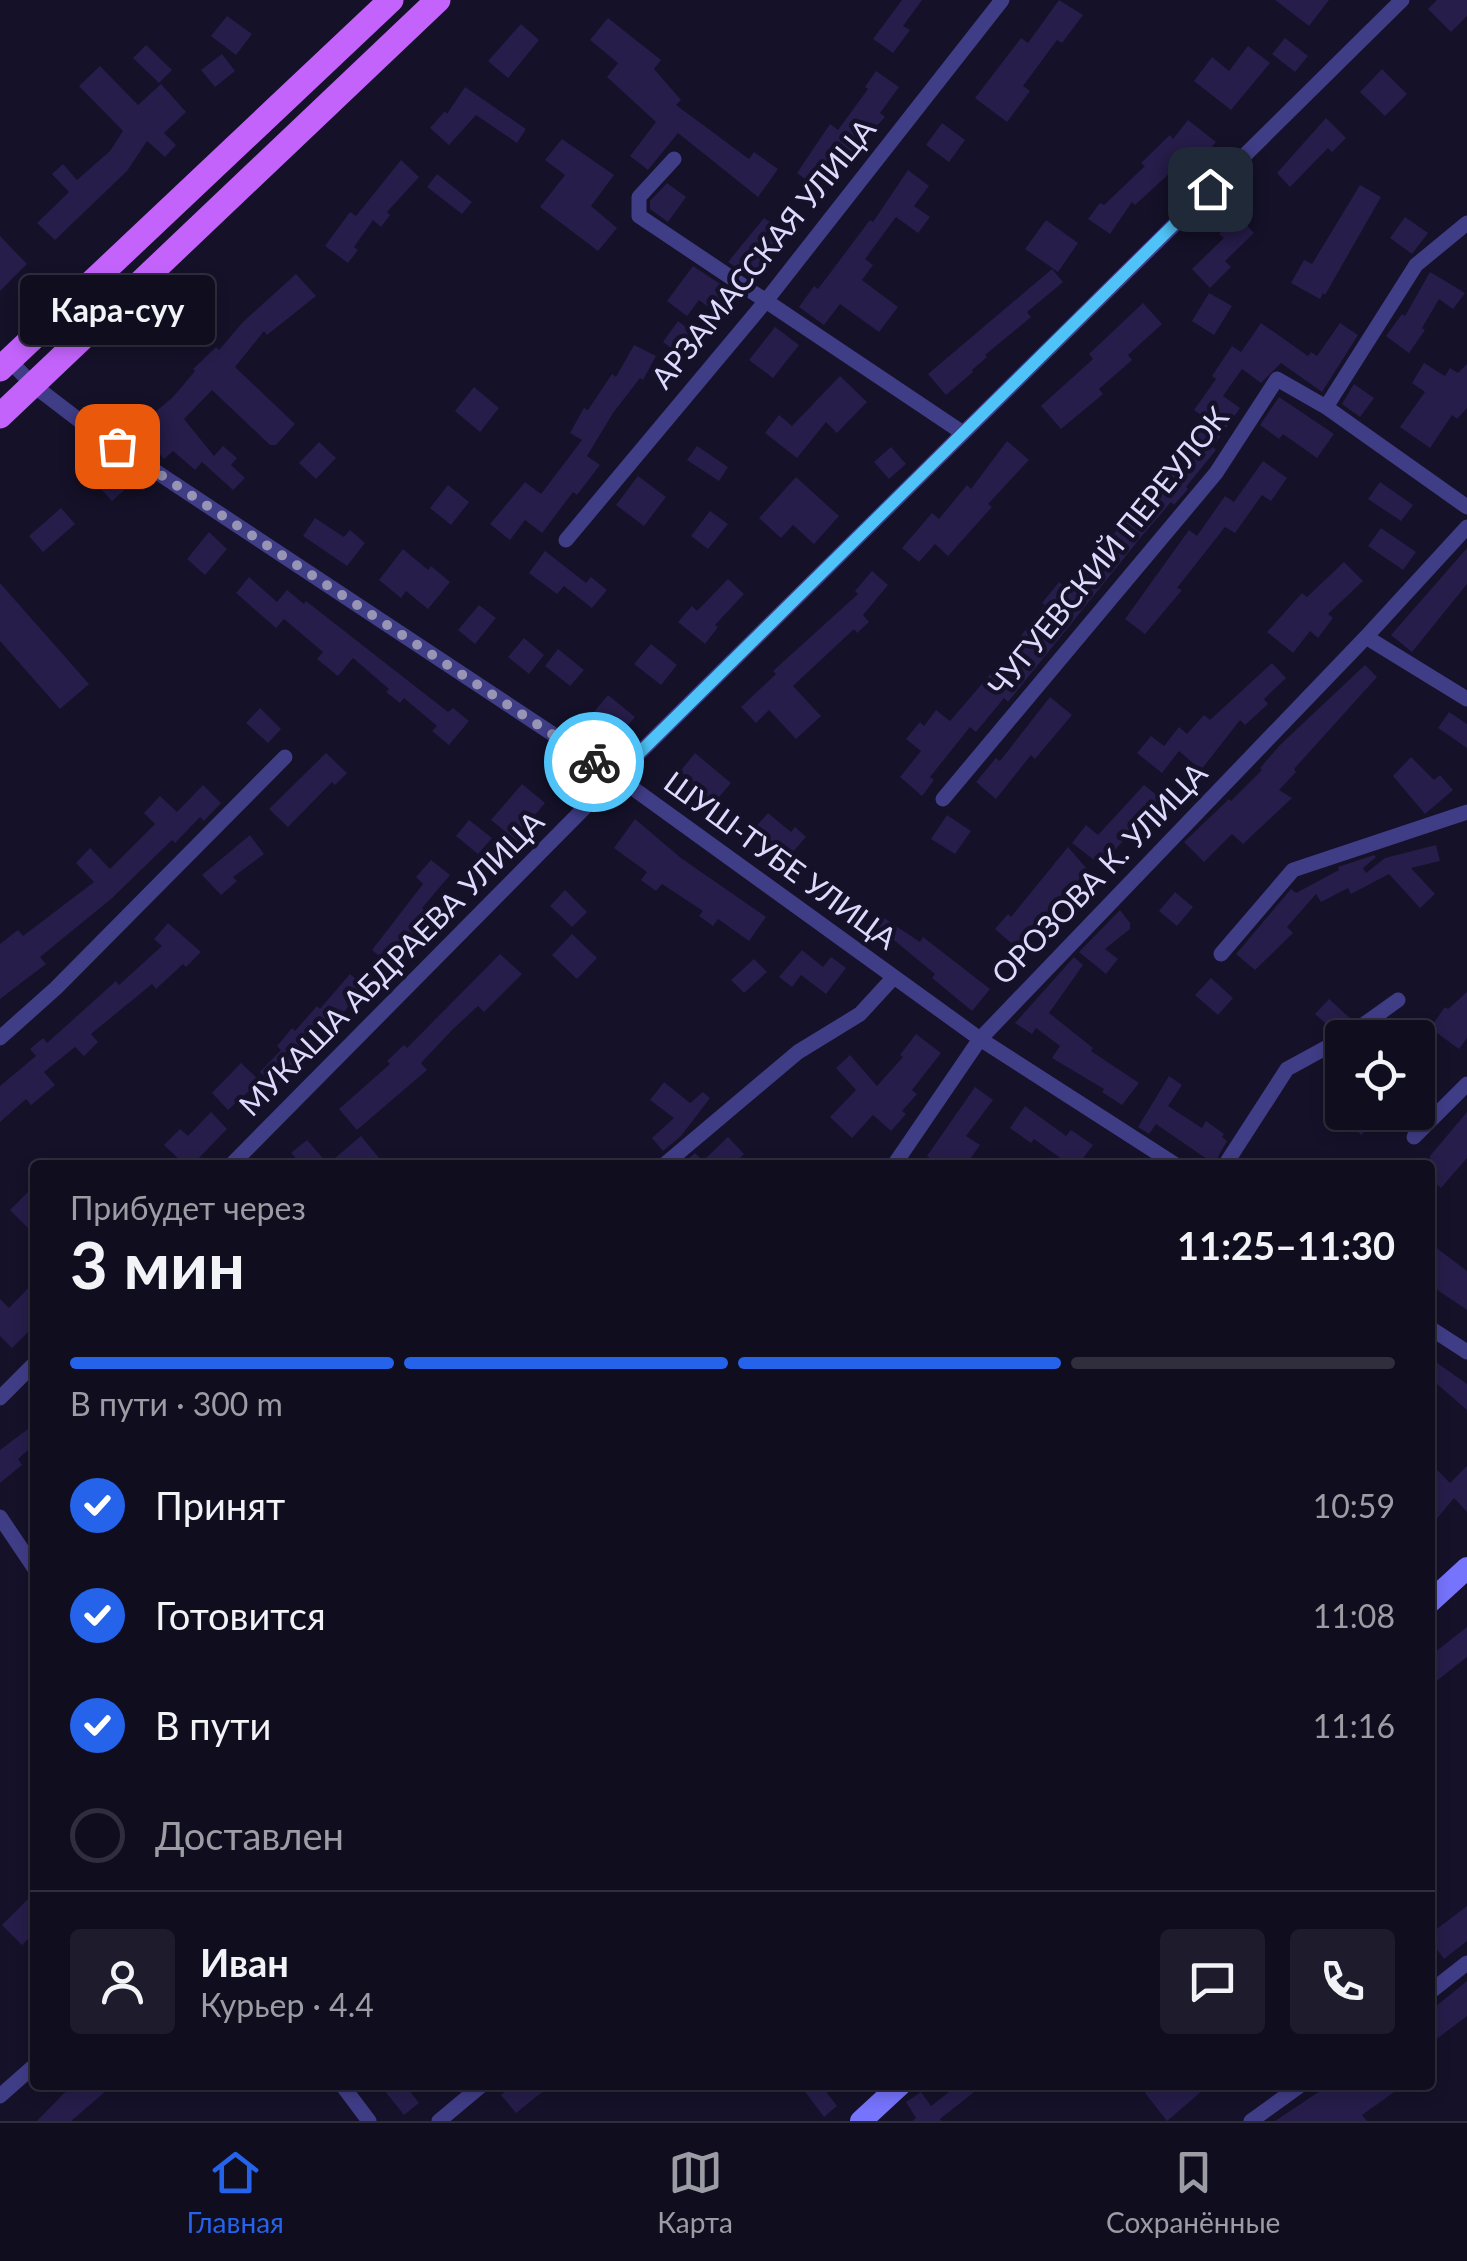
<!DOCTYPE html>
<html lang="ru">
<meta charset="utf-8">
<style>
:root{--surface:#100d1f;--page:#1e1b2c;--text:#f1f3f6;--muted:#9c9ca4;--line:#302d3d;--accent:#2563eb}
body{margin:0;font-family:Lato,sans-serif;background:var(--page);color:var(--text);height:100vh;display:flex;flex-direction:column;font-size:38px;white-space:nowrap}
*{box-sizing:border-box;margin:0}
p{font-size:32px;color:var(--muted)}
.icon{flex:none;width:55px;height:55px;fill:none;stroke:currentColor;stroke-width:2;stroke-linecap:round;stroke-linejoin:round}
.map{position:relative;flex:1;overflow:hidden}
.side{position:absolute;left:30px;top:1160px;width:1405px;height:930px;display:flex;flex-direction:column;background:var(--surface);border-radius:10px;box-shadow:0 5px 15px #0003,0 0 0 2px var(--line)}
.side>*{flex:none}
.buttons{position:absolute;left:1325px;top:1020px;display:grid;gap:20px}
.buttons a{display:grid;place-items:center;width:110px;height:110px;border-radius:10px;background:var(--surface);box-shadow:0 5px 15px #0003,0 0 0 2px var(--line);font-size:50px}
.pin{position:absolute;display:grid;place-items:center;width:85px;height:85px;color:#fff;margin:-42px;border-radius:20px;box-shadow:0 5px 15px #0006}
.courier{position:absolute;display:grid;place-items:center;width:100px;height:100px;margin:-50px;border:8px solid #4fc3f7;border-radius:50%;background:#fff;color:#222;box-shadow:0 2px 12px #0007}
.bubble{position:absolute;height:70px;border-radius:10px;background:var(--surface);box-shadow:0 5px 15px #0003,0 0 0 2px var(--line);font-size:32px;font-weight:700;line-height:70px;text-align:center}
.headline em{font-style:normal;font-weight:700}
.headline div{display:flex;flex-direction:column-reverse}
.headline{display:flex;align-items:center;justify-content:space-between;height:170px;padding:0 40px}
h1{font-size:65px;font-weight:700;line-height:75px}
.bar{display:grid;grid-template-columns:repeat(4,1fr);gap:15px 10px;align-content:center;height:120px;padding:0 40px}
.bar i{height:12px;border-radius:8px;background:var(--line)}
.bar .current{background:var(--accent)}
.bar p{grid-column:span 4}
.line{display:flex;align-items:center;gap:25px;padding:0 40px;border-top:2px solid var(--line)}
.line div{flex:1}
.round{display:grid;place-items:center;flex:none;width:105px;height:105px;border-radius:10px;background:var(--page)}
ol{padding:0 40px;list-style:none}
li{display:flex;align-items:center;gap:30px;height:110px}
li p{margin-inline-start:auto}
li .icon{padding:10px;border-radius:50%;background:var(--accent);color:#fff;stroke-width:4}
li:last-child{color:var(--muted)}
li i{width:55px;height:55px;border:5px solid var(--line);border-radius:50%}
.tab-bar{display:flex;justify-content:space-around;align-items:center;height:140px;border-top:2px solid var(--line);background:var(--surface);font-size:28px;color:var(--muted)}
.tab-bar a{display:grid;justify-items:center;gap:5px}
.tab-bar .current{color:var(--accent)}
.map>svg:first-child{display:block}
.building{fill:#261d4a}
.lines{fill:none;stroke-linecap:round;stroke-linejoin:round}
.street{stroke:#403d87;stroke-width:15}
.secondary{stroke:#7673fc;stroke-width:22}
.primary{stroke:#c363fc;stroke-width:25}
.done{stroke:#9894b3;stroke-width:10;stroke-dasharray:0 18}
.route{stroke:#4fc3f7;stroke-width:12}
.labels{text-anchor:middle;stroke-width:9;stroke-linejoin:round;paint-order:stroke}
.street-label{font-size:30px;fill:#dedafe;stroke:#151129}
</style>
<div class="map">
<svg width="1467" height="2121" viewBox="0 0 1467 2121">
<rect width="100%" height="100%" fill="#151129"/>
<path class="building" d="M902 0H922L903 26 910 30 893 53 873 39Z
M1059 0 1083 15 1062 43 1057 40 1023 86 1030 91 1007 122 975 98 1021 38 1028 43Z
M1275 0H1329L1309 26Z
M1437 0H1467V16L1451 32 1428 9Z
M227 16 252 34 236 55 211 36Z
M608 18 661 60 654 69 681 100 676 105 749 159 754 152 778 169 758 197 678 133 648 170 630 156 656 122 607 77 618 63 590 40Z
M521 24 539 40 508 78 488 61Z
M1285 38 1308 56 1295 72 1272 54Z
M146 45 172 70 159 83 133 58Z
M1248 46 1270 63 1231 110 1194 81 1212 57 1229 71Z
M222 54 235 71 215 87 201 70Z
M100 66 138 105 161 84 186 112 164 133 176 145 165 157 147 141 127 171 55 240 37 223 69 192 52 174 63 164 77 180 110 151 123 131 79 86Z
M1382 69 1407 94 1385 116 1360 92Z
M876 71 899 87 880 113 885 117 847 158 823 192 797 173 830 124 838 130 868 89 865 87Z
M465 87 526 129 517 143 476 115 449 145 430 128 445 111 447 114Z
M1326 118 1346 138 1332 152 1328 148 1290 187 1277 173Z
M1188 120 1216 142 1205 156 1196 149 1135 205 1132 202 1110 234 1088 219 1100 203 1104 205 1145 166 1141 163 1170 135 1173 139Z
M942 123 965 140 949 162 926 145Z
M562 139 614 175 591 206 617 228 598 251 540 207 565 175 545 160Z
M401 160 419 177 387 212 390 215 381 227 373 220 354 247 358 250 348 263 325 246 350 212 356 216Z
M908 170 929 186 914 206 930 217 918 233 896 217 865 259 873 265 862 280 898 307 879 332 840 304 824 325 799 307 814 286 818 289 870 220 873 222Z
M437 174 472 202 462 214 427 187Z
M667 183 686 197 668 222 650 209V201Z
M1360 185 1381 197 1325 295 1323 293 1320 299 1291 283 1304 260 1312 264Z
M1238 216 1254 233 1225 261 1231 267 1210 288 1192 269 1224 238 1219 234Z
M1405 217 1428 233 1412 254 1390 238Z
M764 218 787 234 751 278 728 262Z
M1046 220 1078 243 1058 272 1025 249Z
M0 236 27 264 0 291Z
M693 266 734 293 718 314 699 300 687 316 667 301Z
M1052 269 1063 282 1027 312 1031 317 985 355 987 357 972 370 973 372 946 395 928 374Z
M1430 272 1465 293 1453 309 1439 299 1422 328 1425 330 1409 353 1386 336 1402 314 1405 316Z
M296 274 316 296 267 335 264 331 235 367 295 424 276 445H270L212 390 184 419 214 456 223 446 237 458 231 465 245 478 233 490 202 462 195 470 173 451 164 459 137 427 173 397 195 371 193 369 216 347 219 350 243 322Z
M1209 293 1232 306 1214 335 1192 321Z
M1143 303 1162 324 1128 355 1132 360 1099 389 1103 394 1061 429 1041 406 1093 359 1089 354Z
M678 321 703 340 687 360 663 342Z
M1261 323 1308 356 1311 352 1317 356 1340 323 1358 335 1322 392 1281 363 1261 383 1242 369 1223 396 1240 408 1213 447 1216 450 1186 487 1188 489 1174 505 1171 502 1141 537 1008 702 1004 698 976 732 970 727 930 777 934 780 922 796 900 777 921 751 906 739 920 722 924 726 936 710 950 721 999 664 1002 667 1024 640 1020 637 1045 605 1042 603 1059 582 1066 588 1106 544 1205 418 1194 410 1216 379 1212 376 1232 346 1241 352Z
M775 327 799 345 773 378 749 360Z
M634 345 656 356 643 380 640 378 613 413 587 456 600 465 577 495 573 492 542 533 525 520 510 540 490 524 525 482 541 494 582 440 570 433 584 408 588 410 612 374 616 377Z
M1424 363 1445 376 1450 368 1458 373 1467 364V408L1457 419 1452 415 1430 448 1400 427 1425 392 1412 383Z
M840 376 867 402 837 433 826 422 797 458 765 433 779 415 792 426Z
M1354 384 1374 398 1360 417 1342 404Z
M474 387 499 408 480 432 455 411Z
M1279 397 1334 434 1317 458 1283 434 1279 439 1260 425Z
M1007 441 1029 460 988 504 992 507 948 556 935 544 919 562 902 548 932 513 939 519 967 485 971 489Z
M319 442 336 458 316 479 299 463Z
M697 446 728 467 719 481 687 460Z
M891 447 906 464 889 479 874 462Z
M1263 461 1287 478 1271 501 1262 495 1235 533 1225 527 1177 588 1182 590 1145 634 1125 619 1189 530 1197 536 1225 496 1234 502Z
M112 464 130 485 112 501 94 481Z
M638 476 666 497 644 526 616 505Z
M796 477 839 516 814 544 793 525 781 538 759 518Z
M1380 482 1413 505 1401 521 1368 499Z
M448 485 469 502 451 525 430 508Z
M61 508 75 524 43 552 29 536Z
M710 511 728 524 708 549 691 536Z
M315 518 344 537 350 530 365 543 347 566 303 536Z
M1381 528 1416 552 1403 570 1368 546Z
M209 532 227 549 205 575 187 559Z
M1467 548V584L1412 652 1391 635Z
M403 549 428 570 431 566 450 582 428 609 406 591 401 598 379 580Z
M545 551 586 583 591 577 607 590 592 608 564 586 557 594 529 573Z
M1344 562 1363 581 1328 614 1333 618 1318 638 1310 631 1293 653 1267 632 1302 593 1307 597Z
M872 571 888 585 863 615 869 622 857 633 854 629 793 686 821 716 796 739 769 710 756 723 741 707 776 674 773 671 858 594 855 591Z
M249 577 277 602 287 590 304 604 306 601 448 712 453 708 469 721 449 745 432 731 437 726 404 698 400 703 386 692 389 689 353 658 338 676 317 659 323 652 284 619 276 628 236 593Z
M728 579 744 594 715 625 718 627 705 644 678 622 692 606 697 611Z
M0 583 89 684 60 709 0 641Z
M479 605 496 618 475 644 458 630Z
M524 638 544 655 529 674 508 657Z
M651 644 677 665 661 685 634 664Z
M558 649 584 670 570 686 545 666Z
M1272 663 1286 678 1264 699 1268 704 1245 725 1240 720 1201 770 1179 751 1162 773 1137 753 1151 736 1164 746 1179 727 1187 734 1204 715 1210 720Z
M1365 665 1377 677 1294 769 1296 772 1279 790 1292 798 1243 844 1232 834 1204 862 1184 842 1229 799 1231 801 1262 770 1260 768 1281 744Z
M608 695 635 717 615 741 588 719Z
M1050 697 1072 715 1035 759 1031 755 996 799 976 782 996 758 1000 761Z
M260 708 281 729 268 743 246 723Z
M1449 712 1467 724V748L1438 728Z
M326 753 347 773 335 785 332 782 288 827 269 809Z
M695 753 731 783 714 803 678 774Z
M1411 757 1434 780 1440 775 1453 790 1425 814 1393 776Z
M522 784 545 803 526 825 529 827 517 841 491 820Z
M203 785 221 803 204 821 200 817 175 843 172 840 111 899 40 957 46 964 0 999V944L18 930 23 936 94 882 76 863 90 848 110 869 155 824 144 813 160 796 177 812Z
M1144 785 1164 801 1152 816 1148 813 1106 860 1099 854 1094 860 1072 843 1086 825 1098 835Z
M768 813 791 832 795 827 806 837 791 854 754 829Z
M947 815 971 831 955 854 931 839Z
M635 819 681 858 766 917 749 941 718 919 713 926 699 916 703 911 662 884 656 891 641 880 647 872 614 848Z
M469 820 492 838 478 854 456 836Z
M250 835 264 854 233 877 237 881 221 895 202 875Z
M1436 845 1440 861 1411 868 1435 894 1420 908 1389 874 1351 894 1348 888 1321 902 1316 894 1287 927 1293 933 1255 970 1236 954 1291 889 1296 893 1339 870 1338 867 1374 855 1376 857 1363 868 1366 873 1385 858Z
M1068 847 1087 869 1076 883 1073 881 1018 949 995 929 1008 914 1011 917Z
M431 860 450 875 422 908 434 918 416 939 413 936 389 965 372 950 423 884 416 877Z
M565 890 587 912 572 927 550 906Z
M1175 892 1193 907 1177 926 1159 911Z
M1120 910 1130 923V929L1105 949 1118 959 1106 974 1079 952Z
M884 918 920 942 923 937 990 989 972 1011 932 978 935 974 878 927Z
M168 923 201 952 186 967 183 964 156 989 152 984 91 1034 98 1042 84 1056 75 1047 44 1072 55 1085 31 1105 26 1099 0 1122V1086L36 1056 30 1049 43 1038 47 1043 116 981 119 985 162 946 154 939Z
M572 934 597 958 577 979 552 955Z
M802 950 823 967 831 957 846 968 826 994 801 975 792 987 779 977Z
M500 954 522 974 484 1012 478 1006 453 1029 421 1063 427 1070 357 1130 339 1109 390 1064 387 1061 404 1045 407 1048Z
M1074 957 1083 965 1049 1013 1093 1048 1091 1051 1139 1083 1122 1105 1102 1092 1104 1089 1052 1058 1060 1046 1036 1028 1032 1034 1015 1023Z
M754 959 767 972 744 993 731 980Z
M350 974 369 990 353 1009 349 1006 322 1038 319 1036 277 1088 260 1072 281 1050 277 1046 292 1028 295 1031 317 1006 320 1009Z
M1211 978 1233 998 1218 1015 1195 995Z
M1467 992V1038L1459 1049 1430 1028 1445 1007 1448 1009Z
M1329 999 1351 1019 1334 1031 1315 1014Z
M916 1034 941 1053 912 1090 917 1094 902 1111 906 1114 891 1131 873 1115 852 1138 830 1117 856 1090 836 1068 850 1055 877 1086 903 1057 900 1055Z
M241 1063 260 1081 228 1110 212 1093Z
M1169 1076 1182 1085 1168 1106 1202 1128 1206 1121 1224 1134 1222 1137 1227 1141 1214 1164 1156 1124 1149 1134 1138 1127Z
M664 1082 690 1103 703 1092 710 1098 681 1136 663 1151 652 1138 674 1118 650 1100Z
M975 1087 993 1100 966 1136 980 1145 966 1165H939L927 1156Z
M1025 1106 1066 1136 1071 1130 1093 1145 1078 1165H1070L1034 1139 1031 1143 1010 1128Z
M211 1112 227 1129 192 1165H185L164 1145 180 1129 188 1136Z
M1340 1112H1385L1361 1135Z
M1467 1112V1158L1441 1188 1430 1179V1156Z
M361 1136 385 1165H302L291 1153 307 1140 328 1164Z
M728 1137 744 1154 733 1165H681L695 1153 703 1161Z
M35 1185V1235L10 1210Z
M1430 1243 1467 1271V1310L1430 1285Z
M35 1281V1325L12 1348 0 1336V1299L9 1308Z
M1430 1358 1467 1384V1410L1430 1378Z
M28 1429 35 1437V1444L18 1459 22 1465 0 1483V1450Z
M1430 1463 1450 1483 1467 1466V1512L1454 1498 1430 1527Z
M1467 1627V1657L1430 1686V1656Z
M35 1892V1932L22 1945 2 1925Z
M1467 1906V1941L1444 1959 1430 1940V1934Z
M1467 1981V2016L1430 2044V2011Z
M72 2085H113L71 2121H37Z
M380 2085H405L419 2103 404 2115Z
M513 2085H551L516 2113 501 2095Z
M800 2085H821L837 2106 824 2117Z
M958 2085H983L940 2119 941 2121H912L916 2118 906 2102 921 2092 931 2106Z
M1155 2085H1209L1167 2121 1145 2093Z
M1329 2085H1404L1362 2115 1367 2121H1275Z"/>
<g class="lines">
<path class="street" d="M674 159 639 197V216L963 433
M9 360 33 385 84 424 616 776 980 1039 1176 1165
M1326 407 1416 265 1467 223
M566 540 765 302 1002 0
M1366 637 1467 699
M943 799 1216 473 1277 379 1326 407 1467 507
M1221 954 1293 870 1467 812
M0 1038 56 988 285 757
M1345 1038 1398 1000
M1414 1137 1467 1084
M231 1165 616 776 1402 0
M664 1165 798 1052 860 1014 894 977
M894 1165 980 1039 1366 637 1467 527
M1225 1165 1287 1069 1342 1039
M1430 1328 1467 1352
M0 1398 35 1363
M0 1517 35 1569
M1430 1992 1467 1963
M342 2085 369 2121
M0 2096 35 2065
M439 2121 482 2085
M1251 2121 1301 2085"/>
<path class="secondary" d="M1430 1602 1467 1568
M861 2121 900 2085"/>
<path class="primary" d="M0 369 391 0
M0 416 438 0"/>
</g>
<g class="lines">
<path class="done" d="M117 446 594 762"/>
<path class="route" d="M594 762 616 776 1210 189"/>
</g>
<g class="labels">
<g class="street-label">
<text transform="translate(764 254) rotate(-51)" y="10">АРЗАМАССКАЯ УЛИЦА</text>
<text transform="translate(1109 552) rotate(-51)" y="10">ЧУГУЕВСКИЙ ПЕРЕУЛОК</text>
<text transform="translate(780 861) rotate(36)" y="10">ШУШ-ТУБЕ УЛИЦА</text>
<text transform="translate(1100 874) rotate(-46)" y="10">ОРОЗОВА К. УЛИЦА</text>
<text transform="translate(392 964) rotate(-45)" y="10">МУКАША АБДРАЕВА УЛИЦА</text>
</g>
</g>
</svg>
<div class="buttons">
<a><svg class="icon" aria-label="locate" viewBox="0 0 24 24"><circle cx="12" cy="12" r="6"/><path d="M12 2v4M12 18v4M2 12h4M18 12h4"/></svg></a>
</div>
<div class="pin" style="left:117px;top:446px;background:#ea580c"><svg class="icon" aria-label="bag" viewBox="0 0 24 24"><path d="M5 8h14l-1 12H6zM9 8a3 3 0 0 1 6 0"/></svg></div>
<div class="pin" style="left:1210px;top:189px;background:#1f2937"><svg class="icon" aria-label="home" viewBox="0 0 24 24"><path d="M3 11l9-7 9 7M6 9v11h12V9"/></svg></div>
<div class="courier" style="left:594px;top:762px"><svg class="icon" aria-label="bike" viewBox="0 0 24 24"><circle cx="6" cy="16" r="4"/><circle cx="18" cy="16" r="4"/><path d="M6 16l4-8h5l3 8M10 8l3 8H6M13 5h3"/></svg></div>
<div class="bubble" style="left:20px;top:275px;width:195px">Кара-суу</div>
<section class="side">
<div class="headline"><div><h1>3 мин</h1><p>Прибудет через</p></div><em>11:25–11:30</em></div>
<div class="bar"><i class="current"></i><i class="current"></i><i class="current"></i><i></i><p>В пути · 300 m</p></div>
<ol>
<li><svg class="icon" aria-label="check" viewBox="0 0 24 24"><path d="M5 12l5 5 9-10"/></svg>Принят<p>10:59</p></li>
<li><svg class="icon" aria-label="check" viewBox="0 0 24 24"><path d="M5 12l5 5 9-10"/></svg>Готовится<p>11:08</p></li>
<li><svg class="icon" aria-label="check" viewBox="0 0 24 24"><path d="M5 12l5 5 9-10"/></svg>В пути<p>11:16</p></li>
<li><i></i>Доставлен</li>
</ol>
<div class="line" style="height:180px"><a class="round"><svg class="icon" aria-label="person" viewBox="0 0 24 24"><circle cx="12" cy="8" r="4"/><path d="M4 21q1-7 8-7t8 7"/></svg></a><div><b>Иван</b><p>Курьер · 4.4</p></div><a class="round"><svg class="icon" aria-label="chat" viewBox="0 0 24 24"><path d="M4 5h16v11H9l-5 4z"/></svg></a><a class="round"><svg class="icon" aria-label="phone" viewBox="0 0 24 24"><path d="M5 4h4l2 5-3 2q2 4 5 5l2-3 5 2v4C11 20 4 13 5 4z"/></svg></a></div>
</section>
</div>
<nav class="tab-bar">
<a class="current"><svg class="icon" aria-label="home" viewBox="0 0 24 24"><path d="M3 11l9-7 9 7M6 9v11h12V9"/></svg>Главная</a>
<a><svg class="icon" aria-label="map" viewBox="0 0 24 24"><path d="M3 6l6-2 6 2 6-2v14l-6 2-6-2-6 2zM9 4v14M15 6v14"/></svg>Карта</a>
<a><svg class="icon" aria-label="saved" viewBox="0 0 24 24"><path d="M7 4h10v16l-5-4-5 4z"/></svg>Сохранённые</a>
</nav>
